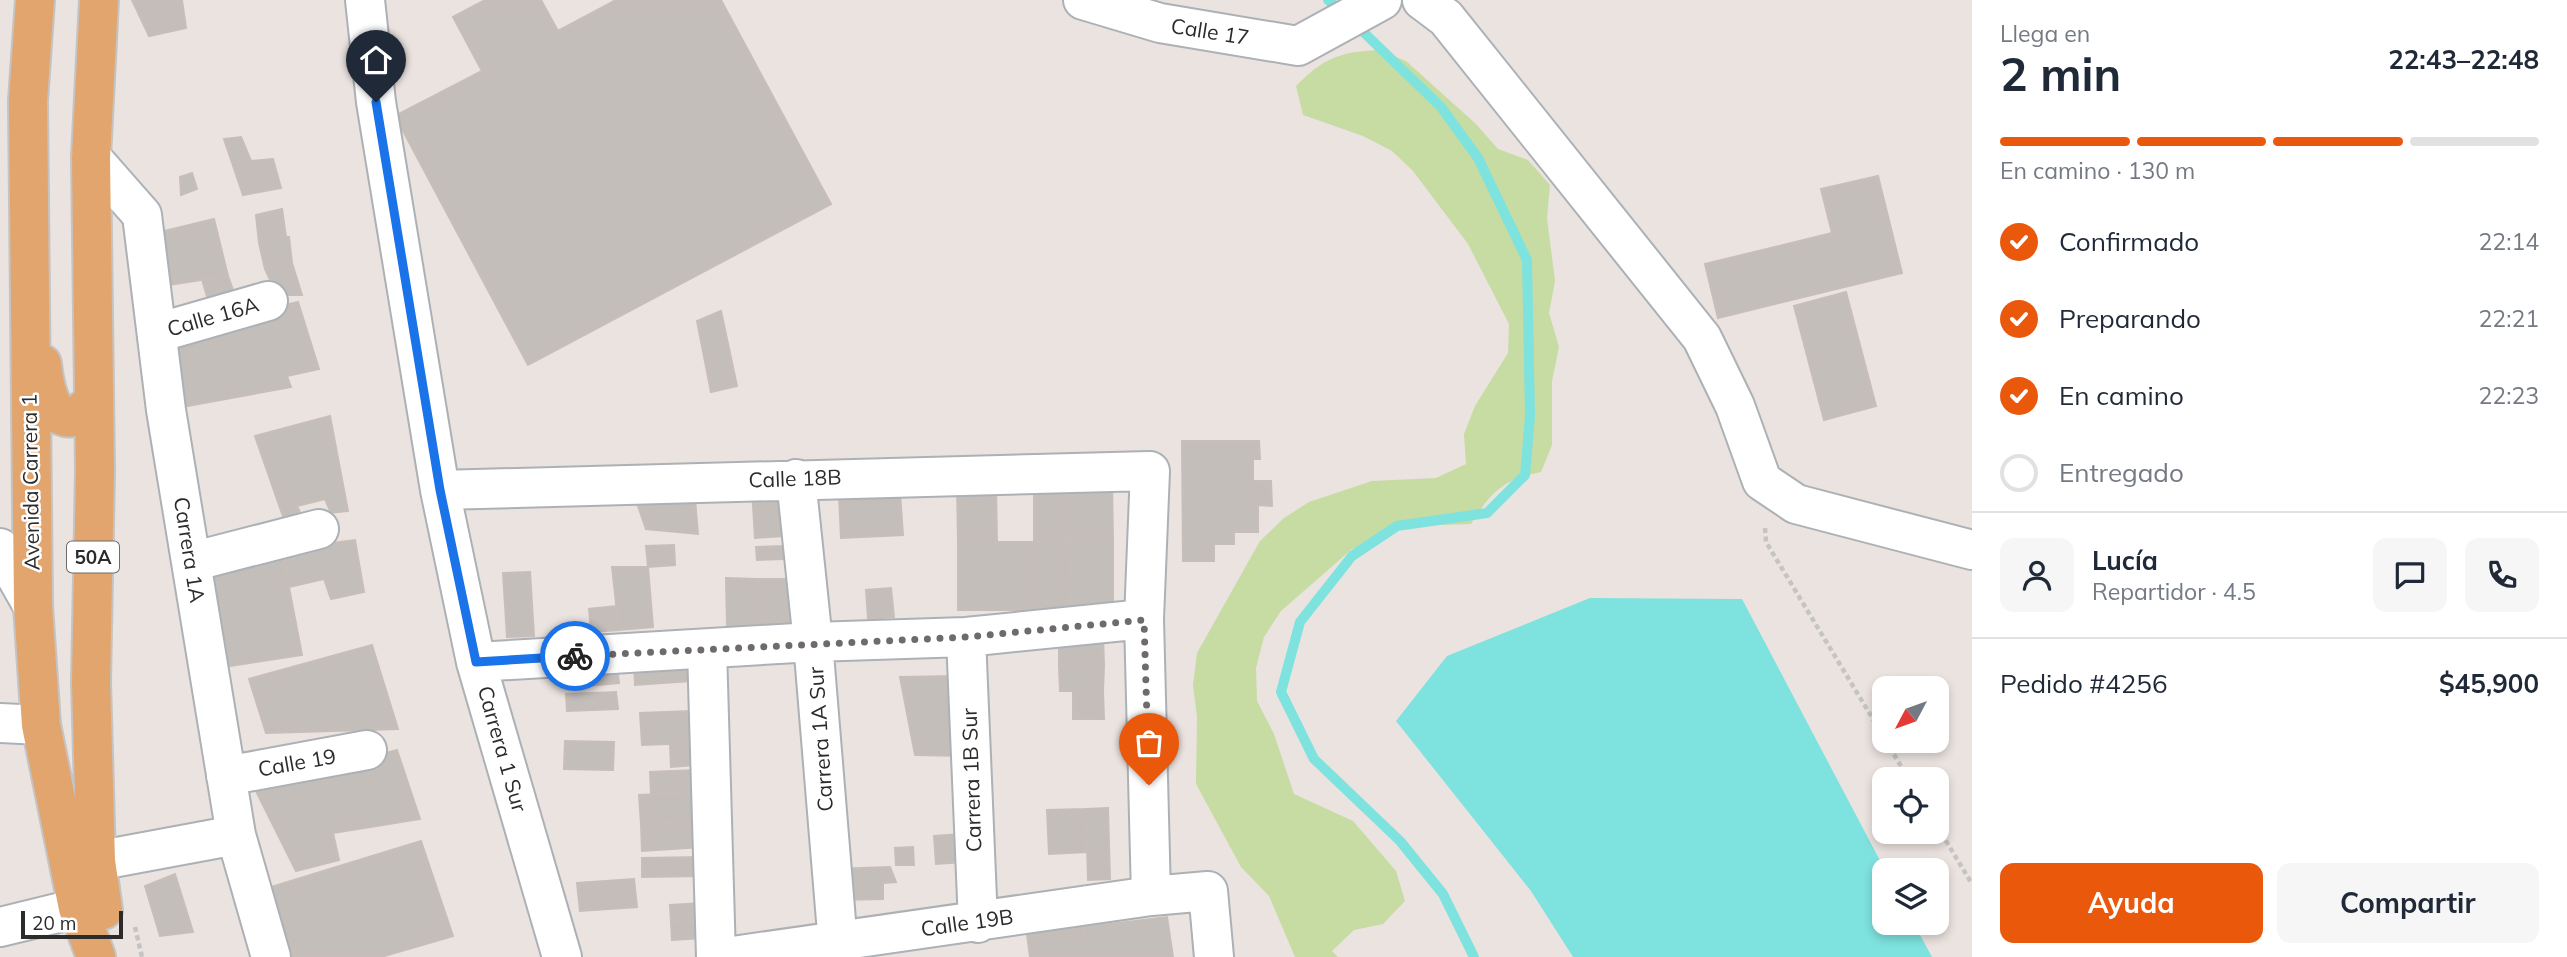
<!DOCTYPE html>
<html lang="es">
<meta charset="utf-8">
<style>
:root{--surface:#fff;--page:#f6f6f7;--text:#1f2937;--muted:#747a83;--line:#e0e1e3;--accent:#ea580c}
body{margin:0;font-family:Mulish,sans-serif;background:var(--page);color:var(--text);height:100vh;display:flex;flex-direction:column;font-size:26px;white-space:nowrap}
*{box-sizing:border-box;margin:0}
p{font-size:23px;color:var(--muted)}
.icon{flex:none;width:38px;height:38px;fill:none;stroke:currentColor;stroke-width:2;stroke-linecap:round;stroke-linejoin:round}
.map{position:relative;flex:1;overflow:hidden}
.side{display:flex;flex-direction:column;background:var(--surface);width:595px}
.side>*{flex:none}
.needle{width:46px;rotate:229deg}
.tools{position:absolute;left:1872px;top:676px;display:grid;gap:14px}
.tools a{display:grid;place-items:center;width:77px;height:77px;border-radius:14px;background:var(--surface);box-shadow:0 4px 10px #0003;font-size:35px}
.scale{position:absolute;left:21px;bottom:18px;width:102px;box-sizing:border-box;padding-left:7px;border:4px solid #2b2b2b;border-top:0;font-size:19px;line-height:24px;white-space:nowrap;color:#2b2b2b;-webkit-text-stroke:5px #fff;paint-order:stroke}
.pin{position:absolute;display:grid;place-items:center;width:60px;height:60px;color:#fff;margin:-72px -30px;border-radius:50% 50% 50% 0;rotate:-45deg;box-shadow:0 0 7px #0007}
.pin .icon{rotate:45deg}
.courier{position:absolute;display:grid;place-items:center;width:70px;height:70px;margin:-35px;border:5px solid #1a73e8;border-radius:50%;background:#fff;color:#222;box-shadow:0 2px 9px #0007}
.headline em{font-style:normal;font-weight:700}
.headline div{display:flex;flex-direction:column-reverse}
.headline{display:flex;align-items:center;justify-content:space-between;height:119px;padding:0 28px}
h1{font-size:46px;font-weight:700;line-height:52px}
.bar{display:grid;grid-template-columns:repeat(4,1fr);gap:10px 7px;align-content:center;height:84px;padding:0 28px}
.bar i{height:9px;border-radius:5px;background:var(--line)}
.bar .current{background:var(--accent)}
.bar p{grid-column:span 4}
.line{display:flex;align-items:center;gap:18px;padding:0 28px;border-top:2px solid var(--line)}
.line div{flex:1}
.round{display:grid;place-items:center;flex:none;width:74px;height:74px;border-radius:14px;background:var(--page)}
ol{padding:0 28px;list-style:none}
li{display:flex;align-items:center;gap:21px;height:77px}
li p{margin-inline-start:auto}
li .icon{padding:7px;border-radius:50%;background:var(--accent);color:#fff;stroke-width:4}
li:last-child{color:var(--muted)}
li i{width:38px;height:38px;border:4px solid var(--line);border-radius:50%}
.button{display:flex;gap:14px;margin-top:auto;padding:14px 28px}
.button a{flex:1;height:80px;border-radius:14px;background:var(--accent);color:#fff;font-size:28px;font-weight:700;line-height:80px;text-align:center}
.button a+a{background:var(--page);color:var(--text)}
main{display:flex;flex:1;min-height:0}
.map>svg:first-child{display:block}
.green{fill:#c6dca2}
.water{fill:#7ee2df}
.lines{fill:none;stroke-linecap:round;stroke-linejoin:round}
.stream{stroke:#7ee2df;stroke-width:10}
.building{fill:#c4beba;stroke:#c7beb9;stroke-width:2}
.minor-casing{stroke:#acb1b6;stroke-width:42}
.major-casing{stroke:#c4c4c4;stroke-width:42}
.path{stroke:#c4c4c4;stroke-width:4.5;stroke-dasharray:5 3.5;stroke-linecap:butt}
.minor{stroke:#fff;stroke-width:38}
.major{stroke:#e2a56e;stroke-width:38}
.done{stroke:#6e6b6a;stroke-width:7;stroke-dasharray:0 12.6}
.route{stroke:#1a73e8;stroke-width:9}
.labels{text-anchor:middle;stroke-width:5;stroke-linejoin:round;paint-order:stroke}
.shield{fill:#fff;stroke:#6b6b6b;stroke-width:2}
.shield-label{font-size:19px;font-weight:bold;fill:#2b2b2b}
.street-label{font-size:21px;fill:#2b2b2b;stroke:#fff}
</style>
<main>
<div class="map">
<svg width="1972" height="957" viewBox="0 0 1972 957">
<rect width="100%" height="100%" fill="#ebe3df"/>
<path class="green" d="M1378 50 1406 61 1476 124 1498 149 1528 160 1550 185 1547 218 1555 281 1549 313 1559 347 1552 381V445L1541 472C1502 480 1492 491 1471 524L1408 526 1352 549 1281 611 1264 637 1256 668 1257 701 1274 734 1294 794 1353 821 1396 871 1405 901 1383 924 1354 930 1332 951 1338 957H1295L1269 896 1241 867 1196 784 1197 717 1193 685 1197 653 1260 541 1284 518 1309 502 1372 481 1436 478 1466 464 1464 434 1475 406 1508 353 1509 324 1468 244 1413 171 1392 151 1363 136 1303 115 1296 86C1324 58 1339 52 1378 50Z"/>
<path class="water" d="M1590 598 1742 599 1885 870V922H1913L1932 957H1573L1531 891 1396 721 1447 656Z"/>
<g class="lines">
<path class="stream" d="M1328 0 1343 13
M1355 24 1441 107 1478 158 1527 260 1530 416 1525 475 1487 513 1397 526 1352 556 1300 622 1281 692 1314 759 1400 841 1443 894 1474 957"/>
</g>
<path class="building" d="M132 0H182L186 28 149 36Z
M485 0H541L558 31 616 0H721L831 204 528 365 395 116 482 71 453 17Z
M241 137 251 161 273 159 281 188 243 195 224 139Z
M192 173 197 189 181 195 180 177Z
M1878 176 1902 273 1718 318 1705 264 1832 233 1821 189Z
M282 209 286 237 259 243 256 215Z
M214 219 228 276 161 286 152 234Z
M286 237H289L292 263 265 269 259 243Z
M292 263 302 295H277L265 269Z
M228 276 237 301 210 307 202 279Z
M1846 292 1876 406 1824 420 1794 306Z
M298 302 319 369 287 376 291 387 182 407 173 332Z
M721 311 737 386 711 392 697 321Z
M330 416 348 511 331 513 325 499 297 506 307 527 287 528 255 436Z
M1182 441H1259L1260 459H1253V481H1271L1272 506 1258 505V532H1234V544H1214V561H1183Z
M1034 483H1070V542H1034Z
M1070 483H1112L1113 542H1070Z
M996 484 997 542H958L957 485Z
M780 487 783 536 755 538 752 489Z
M900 492 903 535 841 538 839 496Z
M695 499 698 534 646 529 638 506Z
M355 540 364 592 331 599 324 579 289 587 284 549Z
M958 542H1034L1035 610H958Z
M1034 542H1070L1071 610H1035Z
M1070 542H1113V610H1071Z
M674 545 675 565 648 567 646 546Z
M784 546V559L757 560 756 547Z
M282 551 302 655 223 667 207 565Z
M612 567H648L653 627 619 630Z
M530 572 534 636 507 637 503 573Z
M726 578 757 579V626H727Z
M757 579H789V626H757Z
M891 588 894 617 868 619 866 590Z
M616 606 619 630 591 632 589 609Z
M1059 634 1103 635 1104 666H1059Z
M372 645 398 729 266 733 249 679Z
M689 658 691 681 635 685 634 662Z
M617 666 619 683 565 688 563 671Z
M1059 666H1104L1103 691H1060Z
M956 676 968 756 915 755 900 677Z
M1073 691H1103L1104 719H1073Z
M616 692 618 709 567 711 566 694Z
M692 711 694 743 642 745 640 713Z
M565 741 614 742 613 770 564 769Z
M694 743 695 765 671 767 670 744Z
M397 750 420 819 333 833 339 860 296 871 255 789Z
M697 770 698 792 651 794 650 772Z
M698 792 700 821 641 824 639 795Z
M1108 808 1110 879 1088 880 1086 809Z
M1086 809 1087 852 1049 854 1047 810Z
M700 821 702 847 642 851 641 824Z
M962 834 964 862 936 864 934 836Z
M421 841 453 936 381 957H293L265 889Z
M913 847 914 865H896L895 848Z
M702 857V876L642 877V858Z
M890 867 896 882 883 883V899L837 900 835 869Z
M175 874 193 932 160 936 145 886Z
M634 879 637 907 580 911 577 883Z
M702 903 703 920 671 922 670 905Z
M1167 917 1173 957H1088L1084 927Z
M703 920 704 938 672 940 671 922Z
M1084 927 1088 957H1052L1049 931Z
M1049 931 1052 957H1030L1027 934Z"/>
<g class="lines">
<g class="minor-casing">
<path id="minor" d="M365 0 376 102 440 490 476 662 562 957
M1083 0 1160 23 1298 46 1382 0
M1422 0 1446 18 1702 338 1735 406 1762 481 1796 504 1972 550
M91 157 142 215 166 410 236 835 271 957
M157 333 268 301
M796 479 813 642 839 957
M440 490 1150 471 1144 619 1151 896
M0 548 33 606
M191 562 319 529
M966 637 978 923
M707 649 716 957
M476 662 813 642 966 637 1144 619
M0 723 41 725
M226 776 367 750
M96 861 236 835
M0 927 78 908
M726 957 1151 896 1208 891 1214 957"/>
</g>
<g class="major-casing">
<path id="major" d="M35 0 28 101 33 606 41 725 78 908 96 957
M99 0 91 157 95 471 91 682 96 861 103 910
M42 364C45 397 59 444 94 399"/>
</g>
<path class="path" d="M1765 528 1766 542 1885 739
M1885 740 1909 779
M1937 826 1972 884
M135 927 142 957"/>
<use href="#minor" class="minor"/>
<use href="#major" class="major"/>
</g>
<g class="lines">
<path class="done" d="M575 656 966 637 1144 620 1149 785"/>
<path class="route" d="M376 102 440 490 476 662 575 656"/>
</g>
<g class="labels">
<rect class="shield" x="67" y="541.5" width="52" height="31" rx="5"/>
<g class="shield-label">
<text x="93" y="564">50A</text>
</g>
<g class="street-label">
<text transform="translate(1210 32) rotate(9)" y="7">Calle 17</text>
<text transform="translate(213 317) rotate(-16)" y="7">Calle 16A</text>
<text transform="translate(795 479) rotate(-2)" y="7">Calle 18B</text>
<text transform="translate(31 482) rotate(-91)" y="7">Avenida Carrera 1</text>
<text transform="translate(189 550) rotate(81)" y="7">Carrera 1A</text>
<text transform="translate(821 739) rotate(-94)" y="7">Carrera 1A Sur</text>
<text transform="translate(502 749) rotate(74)" y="7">Carrera 1 Sur</text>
<text transform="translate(297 763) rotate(-10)" y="7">Calle 19</text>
<text transform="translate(972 780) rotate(-92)" y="7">Carrera 1B Sur</text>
<text transform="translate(967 923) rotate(-8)" y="7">Calle 19B</text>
</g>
</g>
</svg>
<div class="tools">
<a><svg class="needle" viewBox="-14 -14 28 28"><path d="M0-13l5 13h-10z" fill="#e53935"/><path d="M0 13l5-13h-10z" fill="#747a83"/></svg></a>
<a><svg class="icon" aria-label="locate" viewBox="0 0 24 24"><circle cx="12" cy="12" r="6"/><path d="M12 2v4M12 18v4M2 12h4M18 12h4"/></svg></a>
<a><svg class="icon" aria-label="layers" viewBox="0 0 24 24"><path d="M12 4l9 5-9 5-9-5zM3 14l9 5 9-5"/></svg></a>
</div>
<div class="scale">20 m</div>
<div class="pin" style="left:1149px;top:785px;background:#ea580c"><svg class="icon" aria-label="bag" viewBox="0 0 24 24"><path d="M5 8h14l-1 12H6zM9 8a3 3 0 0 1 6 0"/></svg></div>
<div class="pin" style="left:376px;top:102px;background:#1f2937"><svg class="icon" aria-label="home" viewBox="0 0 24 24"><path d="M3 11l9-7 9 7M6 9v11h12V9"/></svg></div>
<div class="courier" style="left:575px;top:656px"><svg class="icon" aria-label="bike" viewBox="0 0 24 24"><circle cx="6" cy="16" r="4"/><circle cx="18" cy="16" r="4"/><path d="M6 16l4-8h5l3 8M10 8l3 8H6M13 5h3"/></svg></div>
</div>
<section class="side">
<div class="headline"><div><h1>2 min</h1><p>Llega en</p></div><em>22:43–22:48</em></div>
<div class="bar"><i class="current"></i><i class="current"></i><i class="current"></i><i></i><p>En camino · 130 m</p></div>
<ol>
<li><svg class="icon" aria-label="check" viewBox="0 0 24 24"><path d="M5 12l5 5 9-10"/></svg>Confirmado<p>22:14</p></li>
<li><svg class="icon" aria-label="check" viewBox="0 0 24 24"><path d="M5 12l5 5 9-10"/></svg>Preparando<p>22:21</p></li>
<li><svg class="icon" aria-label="check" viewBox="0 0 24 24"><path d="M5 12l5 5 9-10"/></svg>En camino<p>22:23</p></li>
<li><i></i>Entregado</li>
</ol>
<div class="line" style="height:126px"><a class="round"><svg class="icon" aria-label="person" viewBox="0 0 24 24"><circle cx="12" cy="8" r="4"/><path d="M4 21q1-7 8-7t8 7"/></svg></a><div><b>Lucía</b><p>Repartidor · 4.5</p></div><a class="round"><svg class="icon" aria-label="chat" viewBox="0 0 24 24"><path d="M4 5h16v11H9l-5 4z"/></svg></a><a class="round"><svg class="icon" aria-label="phone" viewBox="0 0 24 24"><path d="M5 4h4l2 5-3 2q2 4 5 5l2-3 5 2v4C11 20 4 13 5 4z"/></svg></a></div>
<div class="line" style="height:91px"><div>Pedido #4256</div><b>$45,900</b></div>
<div class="button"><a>Ayuda</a><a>Compartir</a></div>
</section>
</main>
